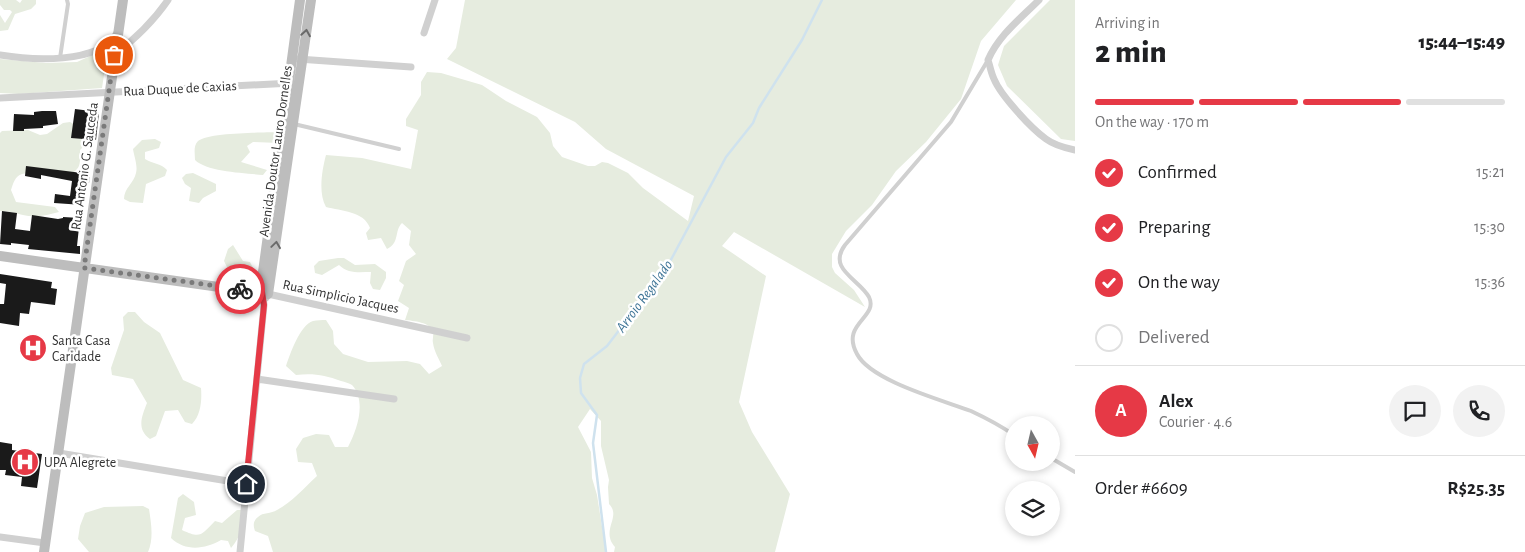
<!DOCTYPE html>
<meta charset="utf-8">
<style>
:root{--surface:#fff;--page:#f2f2f2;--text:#202124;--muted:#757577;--line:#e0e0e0;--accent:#e63946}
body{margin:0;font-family:"Alegreya Sans",sans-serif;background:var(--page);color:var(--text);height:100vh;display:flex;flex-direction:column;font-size:19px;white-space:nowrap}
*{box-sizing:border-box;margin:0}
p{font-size:16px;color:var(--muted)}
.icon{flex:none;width:28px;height:28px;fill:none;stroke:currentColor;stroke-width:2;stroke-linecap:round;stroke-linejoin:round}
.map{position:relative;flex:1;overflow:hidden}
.drawer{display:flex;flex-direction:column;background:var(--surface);width:450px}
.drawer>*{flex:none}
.needle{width:32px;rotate:172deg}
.tools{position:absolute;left:1005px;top:416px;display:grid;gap:10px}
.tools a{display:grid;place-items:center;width:55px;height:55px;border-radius:50%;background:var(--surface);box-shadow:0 2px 8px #0003;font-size:25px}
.pin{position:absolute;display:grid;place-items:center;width:42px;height:42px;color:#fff;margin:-21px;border:2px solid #fff;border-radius:50%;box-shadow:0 1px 5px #0007}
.courier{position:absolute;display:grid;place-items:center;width:50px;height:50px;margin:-25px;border:4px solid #e63946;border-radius:50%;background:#fff;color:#222;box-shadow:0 1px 6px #0007}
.overview em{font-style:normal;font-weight:800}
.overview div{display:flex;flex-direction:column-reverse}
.overview{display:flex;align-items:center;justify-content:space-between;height:85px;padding:0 20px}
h1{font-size:32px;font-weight:800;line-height:38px}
.bar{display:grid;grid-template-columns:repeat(4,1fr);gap:8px 5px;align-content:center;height:60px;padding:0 20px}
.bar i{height:6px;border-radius:4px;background:var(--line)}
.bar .current{background:var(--accent)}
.bar p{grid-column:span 4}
.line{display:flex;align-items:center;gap:12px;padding:0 20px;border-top:1px solid var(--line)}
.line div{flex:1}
.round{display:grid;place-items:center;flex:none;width:52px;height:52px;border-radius:26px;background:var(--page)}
ol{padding:0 20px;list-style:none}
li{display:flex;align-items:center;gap:15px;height:55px}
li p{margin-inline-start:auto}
li .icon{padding:5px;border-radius:50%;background:var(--accent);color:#fff;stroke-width:4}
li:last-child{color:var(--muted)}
li i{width:28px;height:28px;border:2px solid var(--line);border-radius:50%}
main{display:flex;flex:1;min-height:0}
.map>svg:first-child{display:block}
.green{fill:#e6ecdf}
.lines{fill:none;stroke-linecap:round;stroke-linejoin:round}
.stream{stroke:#cfe2ee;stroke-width:2.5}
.building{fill:#1a1a1a}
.lane{stroke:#d0d0d0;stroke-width:4}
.street{stroke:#d0d0d0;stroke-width:7}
.secondary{stroke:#bdbdbd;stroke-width:10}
.oneway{stroke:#6a6a6a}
.done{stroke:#7a7a7a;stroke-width:5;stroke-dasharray:0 9}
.route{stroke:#e63946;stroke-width:6}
.labels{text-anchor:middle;stroke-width:5;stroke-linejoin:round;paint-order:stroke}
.street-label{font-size:14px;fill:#333;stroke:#fff}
.poi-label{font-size:14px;fill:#333;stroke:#fff;text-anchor:start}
.water-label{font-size:15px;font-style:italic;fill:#3f7597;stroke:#fff}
</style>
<main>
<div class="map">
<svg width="1075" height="552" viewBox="0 0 1075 552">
<rect width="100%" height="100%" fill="#fff"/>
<path class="green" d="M0 0H16L20 3 22 0H36V4L31 9 15 14 8 30 0 31V15L5 23 12 12 10 10H4L0 5Z
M465 0H1016L981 41 961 99 926 142 896 171 872 205 846 231 832 254V267L835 273 854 290 865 307 734 232 722 246 766 276 739 402 752 432 790 494 775 552H614L615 547C600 530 622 517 609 504L608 487 609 480 601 446V421L590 409 578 427 591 452 592 478 597 495 606 552H273L268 536 255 531C253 525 253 521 258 517 263 512 271 514 277 510 292 502 304 488 317 476L312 463 298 462 296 449 303 438 316 434 329 435 335 447H348C357 430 367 401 352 385 349 383 345 382 341 381 325 375 313 373 296 375L286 366C290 354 300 325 313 321 317 320 322 320 326 320L333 331 334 344 343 354 368 362 407 361 420 364 429 374 442 366C439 359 434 351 433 343 432 339 434 336 433 332 431 322 413 321 405 320L409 308 398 301 404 285 399 281 406 261 416 254 409 245 411 231 402 223C394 231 400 243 387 249L381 238 368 240 366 233 370 228C364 211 341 211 326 207 318 193 322 170 326 155L362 158 411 169 418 130 406 126V119L421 95V82L427 72 441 73 482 85 506 101 537 117 550 133 553 146 562 157 588 166H595L602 162 608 163 628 173 643 188 688 221 694 196 606 149 575 122 447 59 456 48Z
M1050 0H1075V141L1061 139 1007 86 998 65 1004 46Z
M108 48 102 88 19 94 0 93V59L46 63 77 62Z
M70 122C80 127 90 132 92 145H85L80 150C80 156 81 165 77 169 67 183 36 171 22 174 15 176 13 184 11 190L16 202 55 207 59 212C48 215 35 218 23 215 14 213 10 211 0 211V133L2 131 28 130 40 135 47 134 63 123Z
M276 132 283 133 279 143 253 142 247 146 250 152 241 162 267 170 263 175C245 173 207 172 195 160 195 154 193 146 198 141 209 132 261 133 276 132Z
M155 139 161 142 159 148 145 152V159C152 164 161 163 167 170L165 176 146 184 143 203 130 202 124 199C124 188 134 183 136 173 138 166 134 156 133 149L142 140Z
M193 173 216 184V191L203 198 199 203 189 201 191 188 185 184 182 178 186 174Z
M233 245 243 261 250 262 253 268H246L242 273 251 281V287L232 284 227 279 230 273 224 261 228 249Z
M338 258H344L355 265 375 264 386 272V278L380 290 373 289 370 283 371 272C359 272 348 274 339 265L322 275 315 273 314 266 319 261Z
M128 312H135L144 322 160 333 183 380 201 388C202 400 201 415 192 424L185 422 178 410 165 411 156 436 150 439C136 429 142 416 147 403L133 379 112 375 111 368 124 330 123 317Z
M183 494 194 502 196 515 185 518 182 530C201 539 201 535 215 521L222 523 237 510H243C243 524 241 537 231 548L228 541 221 540C205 549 186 552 171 538L178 498Z
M143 506 149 509C151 522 154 539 148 552H89L78 539 80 526 85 513 104 507Z"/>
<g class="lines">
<path class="stream" d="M606 552 593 443 597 415 581 393 580 378 584 364 607 346 666 269 726 157 753 123 759 108 802 40 822 0"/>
</g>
<path class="building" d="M75 109 99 112 96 140 71 138Z
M42 111H56L58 124 43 126V128L24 129V131H13L14 114 34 115V112Z
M26 166 90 174 89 183 86 182 83 205 54 203 55 194 70 196 72 181 41 175V179L25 176Z
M2 211 17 213 15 229 30 231 32 215 58 219 63 218V217L80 218 77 246H80V254L28 249 29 245 11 243V245L0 244Z
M0 274 52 282 51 288 57 289 55 305 31 302 29 314 20 313 19 326 0 323V304H4L6 284 0 283Z
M0 442 12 444V450L42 454 37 488 21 486 22 477 5 475 6 470H0Z"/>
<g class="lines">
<path class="lane" d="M60 58 68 4 67 0
M988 60 951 122 845 245C827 269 859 279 869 297 879 318 840 323 857 354 871 381 942 400 971 411 986 418 1001 426 1014 435
M294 124 399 149
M1051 458 1075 472"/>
<path class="street" d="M1039 0C1020 19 999 35 988 60 990 66 991 73 994 79 1001 96 1031 128 1046 139 1054 145 1065 148 1075 150
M424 33 435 0
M0 55C30 60 99 65 117 33
M114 55C135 39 153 22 168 0
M298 59 411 67
M0 98 292 83
M266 298 268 294 467 338
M257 379 394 399
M59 453 246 484
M0 537 45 543
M240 552 264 305 262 292"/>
<path class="secondary" d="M0 256 268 294 311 0
M262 292 263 272 300 0
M44 552 123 0"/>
</g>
<defs><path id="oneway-chevron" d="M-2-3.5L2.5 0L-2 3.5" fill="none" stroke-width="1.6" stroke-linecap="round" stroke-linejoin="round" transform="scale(1.25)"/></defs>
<g class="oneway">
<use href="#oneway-chevron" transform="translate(306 33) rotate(-81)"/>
<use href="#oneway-chevron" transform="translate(276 245) rotate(-82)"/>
</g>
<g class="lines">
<path class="done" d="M114 55 84 268 240 289"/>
<path class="route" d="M240 289 262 292 264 305 246 484"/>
</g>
<defs>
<g id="hospital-disc" transform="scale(1.4375)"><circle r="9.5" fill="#e63946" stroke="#fff"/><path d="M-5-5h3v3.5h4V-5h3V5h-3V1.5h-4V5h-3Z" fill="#fff"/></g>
</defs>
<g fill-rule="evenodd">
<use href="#hospital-disc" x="33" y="348"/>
<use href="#hospital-disc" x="25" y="462"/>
</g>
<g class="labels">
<g class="street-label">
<text transform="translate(180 88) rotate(-3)" y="5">Rua Duque de Caxias</text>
<text transform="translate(275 151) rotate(-82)" y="5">Avenida Doutor Lauro Dornelles</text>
<text transform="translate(84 166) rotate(-82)" y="5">Rua Antonio G. Sauceda</text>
<text transform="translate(341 296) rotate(12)" y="5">Rua Simplicio Jacques</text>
</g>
<g class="poi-label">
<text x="52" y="345">Santa Casa<tspan x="52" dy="16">Caridade</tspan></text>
<text x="44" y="467">UPA Alegrete</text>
</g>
<g class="water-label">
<text transform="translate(644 296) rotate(-54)" y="5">Arroio Regalado</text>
</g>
</g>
</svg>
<div class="tools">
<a><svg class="needle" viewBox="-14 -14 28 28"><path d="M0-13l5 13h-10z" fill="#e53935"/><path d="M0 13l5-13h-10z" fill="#757577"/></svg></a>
<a><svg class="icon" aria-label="layers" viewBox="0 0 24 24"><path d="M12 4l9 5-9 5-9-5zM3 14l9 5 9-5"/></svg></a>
</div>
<div class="pin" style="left:114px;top:55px;background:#ea580c"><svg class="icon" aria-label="bag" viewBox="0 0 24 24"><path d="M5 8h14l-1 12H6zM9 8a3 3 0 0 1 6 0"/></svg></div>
<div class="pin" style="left:246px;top:484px;background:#1f2937"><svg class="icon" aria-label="home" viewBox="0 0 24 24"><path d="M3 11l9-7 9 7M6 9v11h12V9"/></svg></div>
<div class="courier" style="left:240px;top:289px"><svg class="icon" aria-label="bike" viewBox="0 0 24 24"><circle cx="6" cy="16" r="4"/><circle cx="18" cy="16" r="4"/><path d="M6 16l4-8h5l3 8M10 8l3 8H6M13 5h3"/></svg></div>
</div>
<section class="drawer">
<div class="overview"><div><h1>2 min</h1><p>Arriving in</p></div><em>15:44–15:49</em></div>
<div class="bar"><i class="current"></i><i class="current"></i><i class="current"></i><i></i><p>On the way · 170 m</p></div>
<ol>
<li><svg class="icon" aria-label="check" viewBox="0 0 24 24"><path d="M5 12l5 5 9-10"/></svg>Confirmed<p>15:21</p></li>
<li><svg class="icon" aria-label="check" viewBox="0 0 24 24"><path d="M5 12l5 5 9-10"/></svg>Preparing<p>15:30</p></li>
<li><svg class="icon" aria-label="check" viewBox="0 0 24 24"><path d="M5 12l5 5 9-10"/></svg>On the way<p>15:36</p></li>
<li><i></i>Delivered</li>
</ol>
<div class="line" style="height:90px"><b class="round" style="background:var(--accent);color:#fff">A</b><div><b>Alex</b><p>Courier · 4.6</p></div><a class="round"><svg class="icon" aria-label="chat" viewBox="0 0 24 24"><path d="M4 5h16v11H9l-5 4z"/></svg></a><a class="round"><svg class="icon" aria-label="phone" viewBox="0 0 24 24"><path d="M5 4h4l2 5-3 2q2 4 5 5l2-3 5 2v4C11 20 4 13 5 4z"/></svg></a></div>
<div class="line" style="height:65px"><div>Order #6609</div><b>R$25.35</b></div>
</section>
</main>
